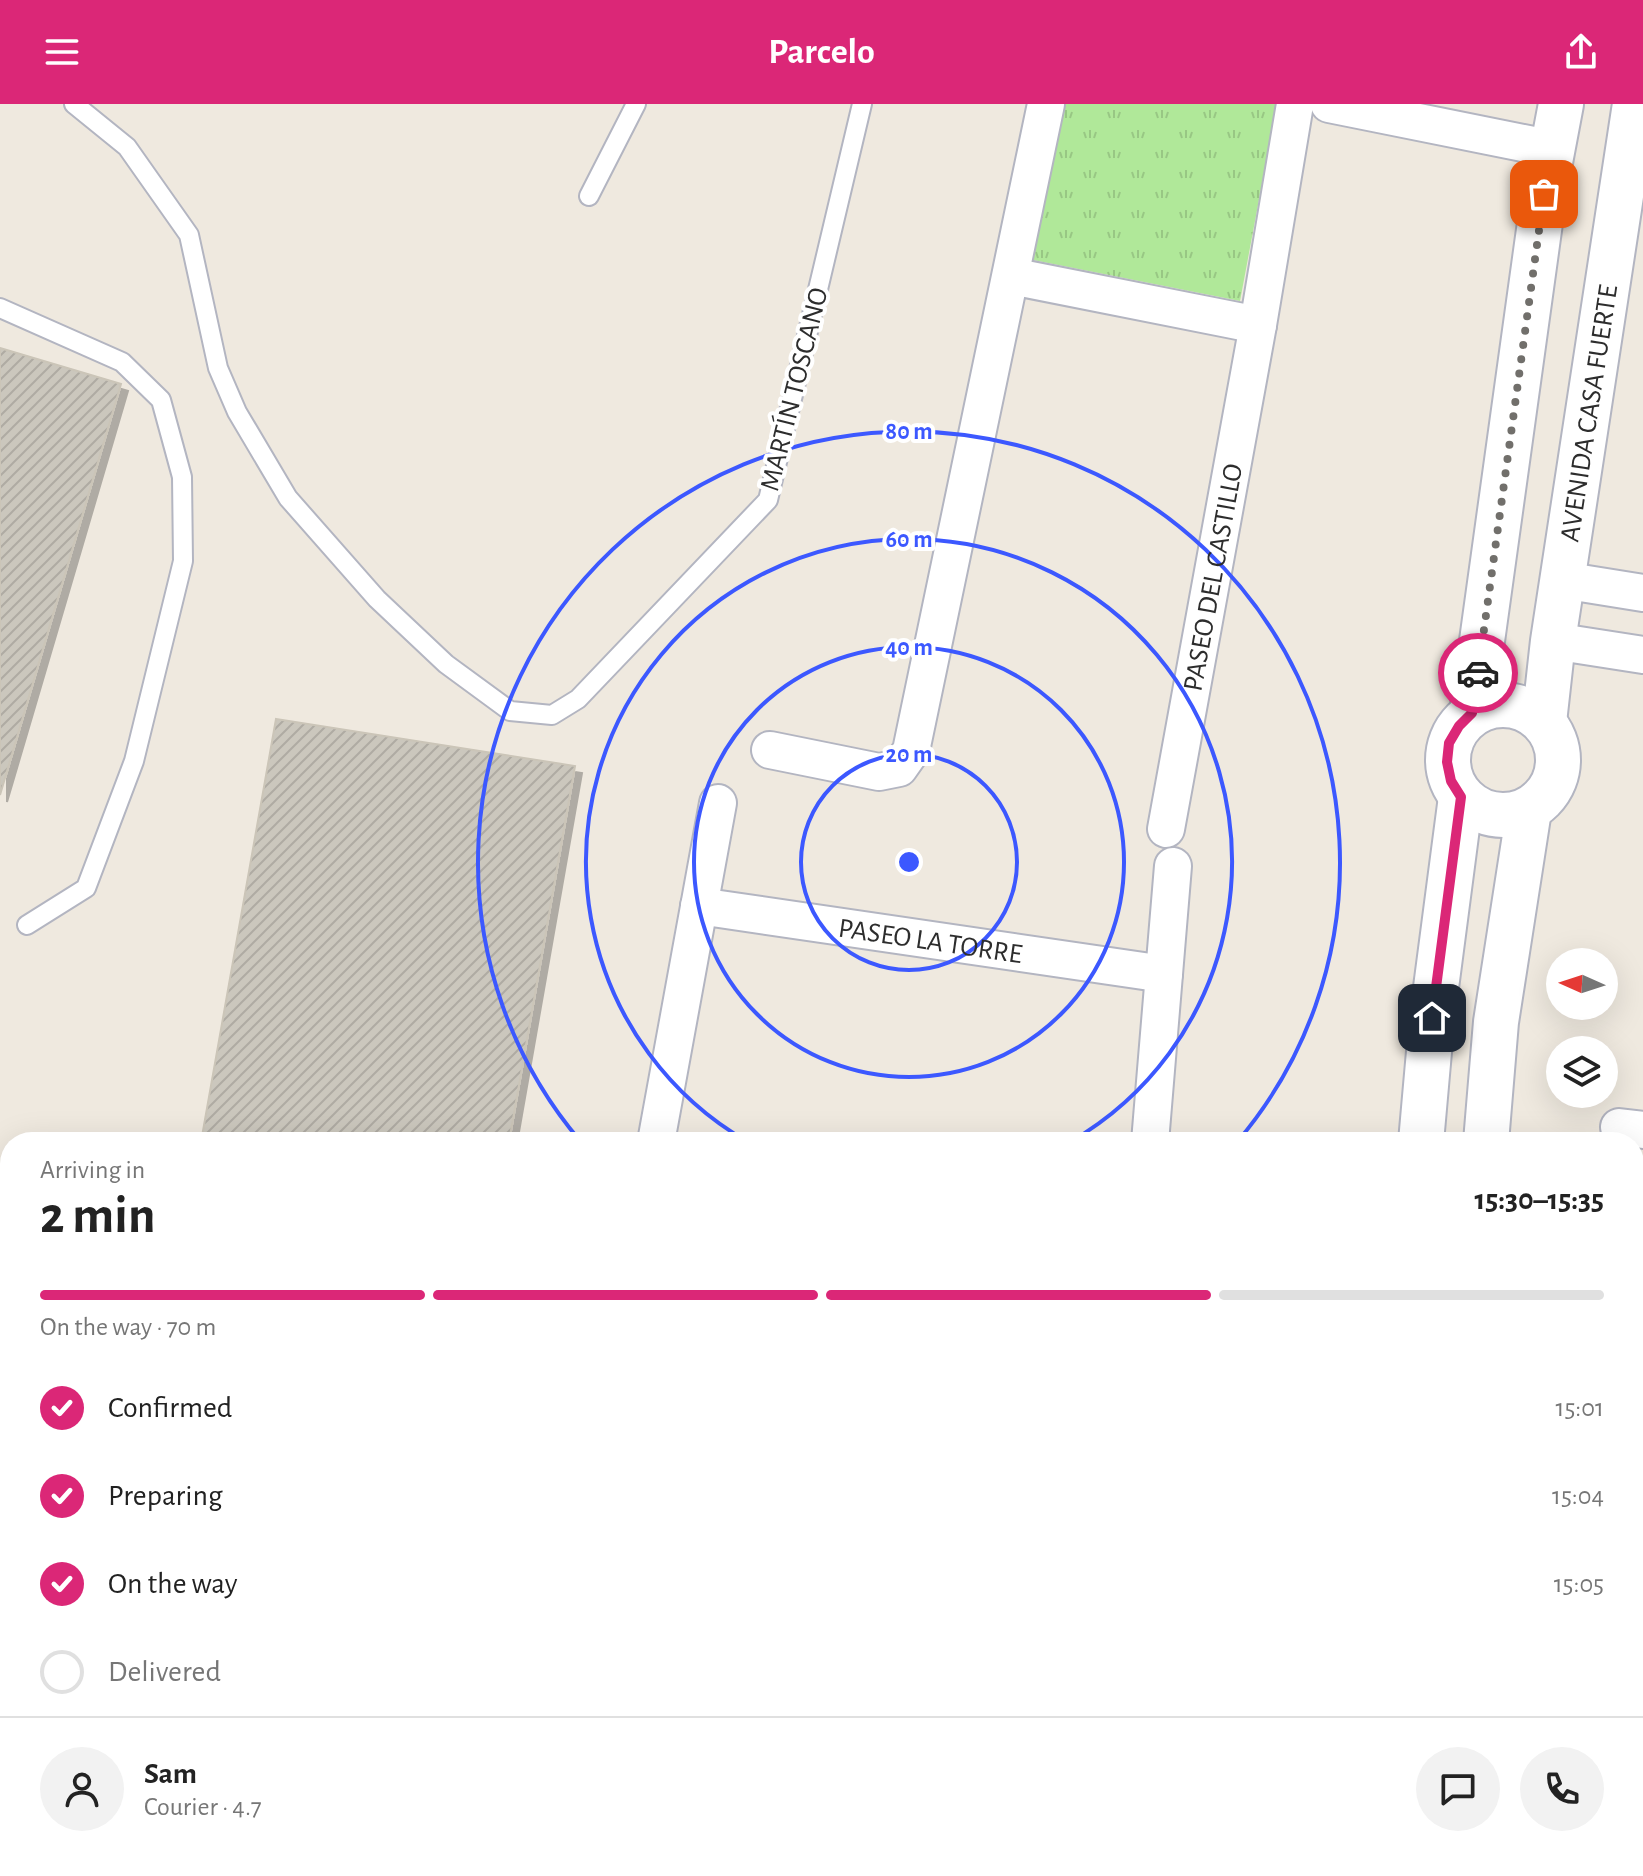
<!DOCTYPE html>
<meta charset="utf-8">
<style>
:root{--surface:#fff;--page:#f2f2f2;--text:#222;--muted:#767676;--line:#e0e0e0;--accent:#db2777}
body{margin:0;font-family:"Alegreya Sans",sans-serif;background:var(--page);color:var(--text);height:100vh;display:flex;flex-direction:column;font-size:30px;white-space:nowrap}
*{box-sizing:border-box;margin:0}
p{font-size:26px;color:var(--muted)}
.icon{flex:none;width:44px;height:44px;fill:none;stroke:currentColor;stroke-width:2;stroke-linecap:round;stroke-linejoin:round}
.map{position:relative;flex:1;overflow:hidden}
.panel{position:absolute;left:0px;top:1028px;width:1644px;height:744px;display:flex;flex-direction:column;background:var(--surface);border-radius:32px 32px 0 0;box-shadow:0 8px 32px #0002}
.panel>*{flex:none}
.needle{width:52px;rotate:273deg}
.buttons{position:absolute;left:1546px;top:844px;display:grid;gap:16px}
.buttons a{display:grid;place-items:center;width:72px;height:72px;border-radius:50%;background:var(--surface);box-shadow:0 8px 32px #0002;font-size:40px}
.pin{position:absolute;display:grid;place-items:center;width:68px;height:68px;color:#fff;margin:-34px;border-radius:16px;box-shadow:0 4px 12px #0006}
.courier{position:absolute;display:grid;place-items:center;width:80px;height:80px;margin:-40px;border:6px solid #db2777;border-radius:50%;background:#fff;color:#222;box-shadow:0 2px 10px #0007}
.overview em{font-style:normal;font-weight:700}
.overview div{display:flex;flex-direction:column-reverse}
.overview{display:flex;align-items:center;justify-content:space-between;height:136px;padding:0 40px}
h1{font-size:52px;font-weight:700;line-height:60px}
.bar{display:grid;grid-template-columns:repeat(4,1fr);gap:12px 8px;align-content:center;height:96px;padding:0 40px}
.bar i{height:10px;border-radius:6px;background:var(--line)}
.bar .current{background:var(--accent)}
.bar p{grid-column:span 4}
.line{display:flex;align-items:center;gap:20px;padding:0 40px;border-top:2px solid var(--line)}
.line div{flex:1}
.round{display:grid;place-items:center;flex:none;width:84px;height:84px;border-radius:42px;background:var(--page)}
ol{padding:0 40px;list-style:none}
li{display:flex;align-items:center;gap:24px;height:88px}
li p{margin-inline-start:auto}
li .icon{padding:8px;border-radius:50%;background:var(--accent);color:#fff;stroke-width:4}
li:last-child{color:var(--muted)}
li i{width:44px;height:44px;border:4px solid var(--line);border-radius:50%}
header{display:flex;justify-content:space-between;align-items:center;height:104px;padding:0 40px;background:var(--accent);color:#fff;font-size:36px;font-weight:700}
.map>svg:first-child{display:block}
.grass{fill:url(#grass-tufts)}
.building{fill:url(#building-hatch);stroke:#cbc5b8;stroke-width:2;filter:url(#shadow)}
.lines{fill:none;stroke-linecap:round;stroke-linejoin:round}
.service-casing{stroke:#b3b5c1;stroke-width:22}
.minor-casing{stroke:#b3b5c1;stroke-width:40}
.tertiary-casing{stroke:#b3b5c1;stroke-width:48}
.service{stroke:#fff;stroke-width:18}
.minor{stroke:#fff;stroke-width:36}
.tertiary{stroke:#fff;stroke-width:44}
.done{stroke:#716f6b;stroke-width:8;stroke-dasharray:0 14.4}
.route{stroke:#db2777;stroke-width:10}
.ring{fill:none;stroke:#3c58ff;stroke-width:4}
.labels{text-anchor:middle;stroke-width:8;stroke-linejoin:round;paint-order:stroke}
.street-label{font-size:28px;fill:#2d2d2d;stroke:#fff}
.centre{fill:#3c58ff;stroke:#fff;stroke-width:4}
.ring-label{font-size:24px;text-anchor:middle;font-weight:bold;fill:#3c58ff;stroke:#fff;stroke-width:8;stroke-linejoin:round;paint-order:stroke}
</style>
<header><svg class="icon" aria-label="menu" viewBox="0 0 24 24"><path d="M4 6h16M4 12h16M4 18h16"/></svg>Parcelo<svg class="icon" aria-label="share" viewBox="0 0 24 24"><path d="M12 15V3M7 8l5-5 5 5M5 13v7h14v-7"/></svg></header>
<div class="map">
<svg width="1643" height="1772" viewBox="0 0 1643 1772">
<defs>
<pattern id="grass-tufts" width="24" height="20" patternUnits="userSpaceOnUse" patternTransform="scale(2)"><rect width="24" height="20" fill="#b0e899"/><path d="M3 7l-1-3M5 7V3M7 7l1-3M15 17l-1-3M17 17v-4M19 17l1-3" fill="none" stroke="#98c784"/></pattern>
<pattern id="building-hatch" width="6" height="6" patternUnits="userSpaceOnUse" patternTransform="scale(2)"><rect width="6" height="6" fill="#cbc7bd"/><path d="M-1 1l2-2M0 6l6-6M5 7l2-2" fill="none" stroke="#afaba3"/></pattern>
<filter id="shadow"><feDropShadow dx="7" dy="7" stdDeviation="0" flood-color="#0004"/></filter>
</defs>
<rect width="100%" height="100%" fill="#efe9df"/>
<path class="grass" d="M1059 0H1277L1240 197 1028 155Z"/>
<path class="building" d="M0 244 121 280 0 691Z
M276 615 575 662 509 1038H201Z"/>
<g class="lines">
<g class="service-casing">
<path id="service" d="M74 0 127 43 189 131 218 264 237 308 288 394 377 495 446 560 510 607 552 611 578 595 768 396 862 0
M589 92 636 0
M0 204 122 258 161 296 182 373 183 457 134 657 86 784 27 821"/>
</g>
<g class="minor-casing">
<g id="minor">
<path d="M1329 0 1553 45"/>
<path d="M1011 172 1258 221"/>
<path d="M1562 476 1643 489"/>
<path d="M1553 537 1643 551"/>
<path d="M770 646 879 668 899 664 911 647 1046 0"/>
<path id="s1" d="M1166 725 1258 221 1295 0"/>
<path id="s2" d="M699 802 1164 870"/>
<path d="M1619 1023 1643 1026"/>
<path d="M656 1038 718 699"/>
<path d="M1150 1038 1173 762"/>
<path d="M522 1772 524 1762"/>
<path d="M786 1772 788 1762"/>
<path d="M1087 1772 1088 1762"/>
</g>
</g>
<g class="tertiary-casing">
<g id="tertiary">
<circle cx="1503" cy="656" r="55"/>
<path d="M1472 609 1544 90 1561 0"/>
<path id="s3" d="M1544 618 1553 537 1635 0"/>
<path d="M1421 1038 1432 914 1461 693"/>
<path d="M1486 1038 1496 918 1529 706"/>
<path d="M1352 1772 1353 1762"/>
<path d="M1420 1772 1421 1762"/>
</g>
</g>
<use href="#service" class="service"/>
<use href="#minor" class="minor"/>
<use href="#tertiary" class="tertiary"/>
</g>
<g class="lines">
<path class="done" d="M1478 569 1544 90"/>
<path class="route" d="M1432 914 1461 693 1451 677 1447 658 1449 639 1459 622 1472 609 1478 569"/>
</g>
<g class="ring">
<circle cx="909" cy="758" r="108"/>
<circle cx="909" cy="758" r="215"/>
<path d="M748 1038A323 323 0 1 1 1070 1038"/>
<path d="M581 1038A431 431 0 1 1 1237 1038"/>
</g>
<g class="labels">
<g class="street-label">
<text transform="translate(793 285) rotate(-76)" y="10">MARTÍN TOSCANO</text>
<text dy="10" stroke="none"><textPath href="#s3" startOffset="312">AVENIDA CASA FUERTE</textPath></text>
<text dy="10" stroke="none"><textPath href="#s1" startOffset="256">PASEO DEL CASTILLO</textPath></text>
<text dy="10" stroke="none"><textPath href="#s2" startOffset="234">PASEO LA TORRE</textPath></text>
</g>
</g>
<circle cx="909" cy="758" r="12" class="centre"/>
<g class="ring-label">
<text x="909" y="335">80 m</text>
<text x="909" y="443">60 m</text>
<text x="909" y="551">40 m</text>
<text x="909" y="658">20 m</text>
</g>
</svg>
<div class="buttons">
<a><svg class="needle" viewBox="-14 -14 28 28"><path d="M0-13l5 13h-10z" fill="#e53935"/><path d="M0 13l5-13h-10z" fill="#767676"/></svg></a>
<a><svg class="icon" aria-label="layers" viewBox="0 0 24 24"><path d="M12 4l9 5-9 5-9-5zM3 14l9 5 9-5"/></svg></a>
</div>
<div class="pin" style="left:1544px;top:90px;background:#ea580c"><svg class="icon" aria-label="bag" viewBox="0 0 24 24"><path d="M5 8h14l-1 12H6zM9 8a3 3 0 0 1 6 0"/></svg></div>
<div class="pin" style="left:1432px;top:914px;background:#1f2937"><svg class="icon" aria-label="home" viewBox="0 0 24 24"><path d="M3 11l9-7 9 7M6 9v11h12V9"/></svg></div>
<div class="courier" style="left:1478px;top:569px"><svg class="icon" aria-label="car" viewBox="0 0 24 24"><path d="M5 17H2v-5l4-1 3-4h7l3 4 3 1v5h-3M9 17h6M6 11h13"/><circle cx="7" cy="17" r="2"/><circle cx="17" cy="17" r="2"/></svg></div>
<section class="panel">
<div class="overview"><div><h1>2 min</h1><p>Arriving in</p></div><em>15:30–15:35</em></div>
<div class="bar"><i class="current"></i><i class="current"></i><i class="current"></i><i></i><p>On the way · 70 m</p></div>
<ol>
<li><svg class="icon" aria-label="check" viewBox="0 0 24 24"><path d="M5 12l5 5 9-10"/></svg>Confirmed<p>15:01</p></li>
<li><svg class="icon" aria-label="check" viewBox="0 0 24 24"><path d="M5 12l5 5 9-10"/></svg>Preparing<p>15:04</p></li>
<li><svg class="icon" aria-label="check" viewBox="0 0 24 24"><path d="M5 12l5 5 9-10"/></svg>On the way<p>15:05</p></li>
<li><i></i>Delivered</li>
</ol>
<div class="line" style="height:144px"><a class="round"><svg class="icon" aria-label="person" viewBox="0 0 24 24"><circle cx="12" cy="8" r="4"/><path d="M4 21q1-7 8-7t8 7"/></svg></a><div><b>Sam</b><p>Courier · 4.7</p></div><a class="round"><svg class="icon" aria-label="chat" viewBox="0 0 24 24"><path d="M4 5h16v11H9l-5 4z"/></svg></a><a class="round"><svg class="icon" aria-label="phone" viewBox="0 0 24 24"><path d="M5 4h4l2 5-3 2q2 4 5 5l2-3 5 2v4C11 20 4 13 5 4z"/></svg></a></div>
</section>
</div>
